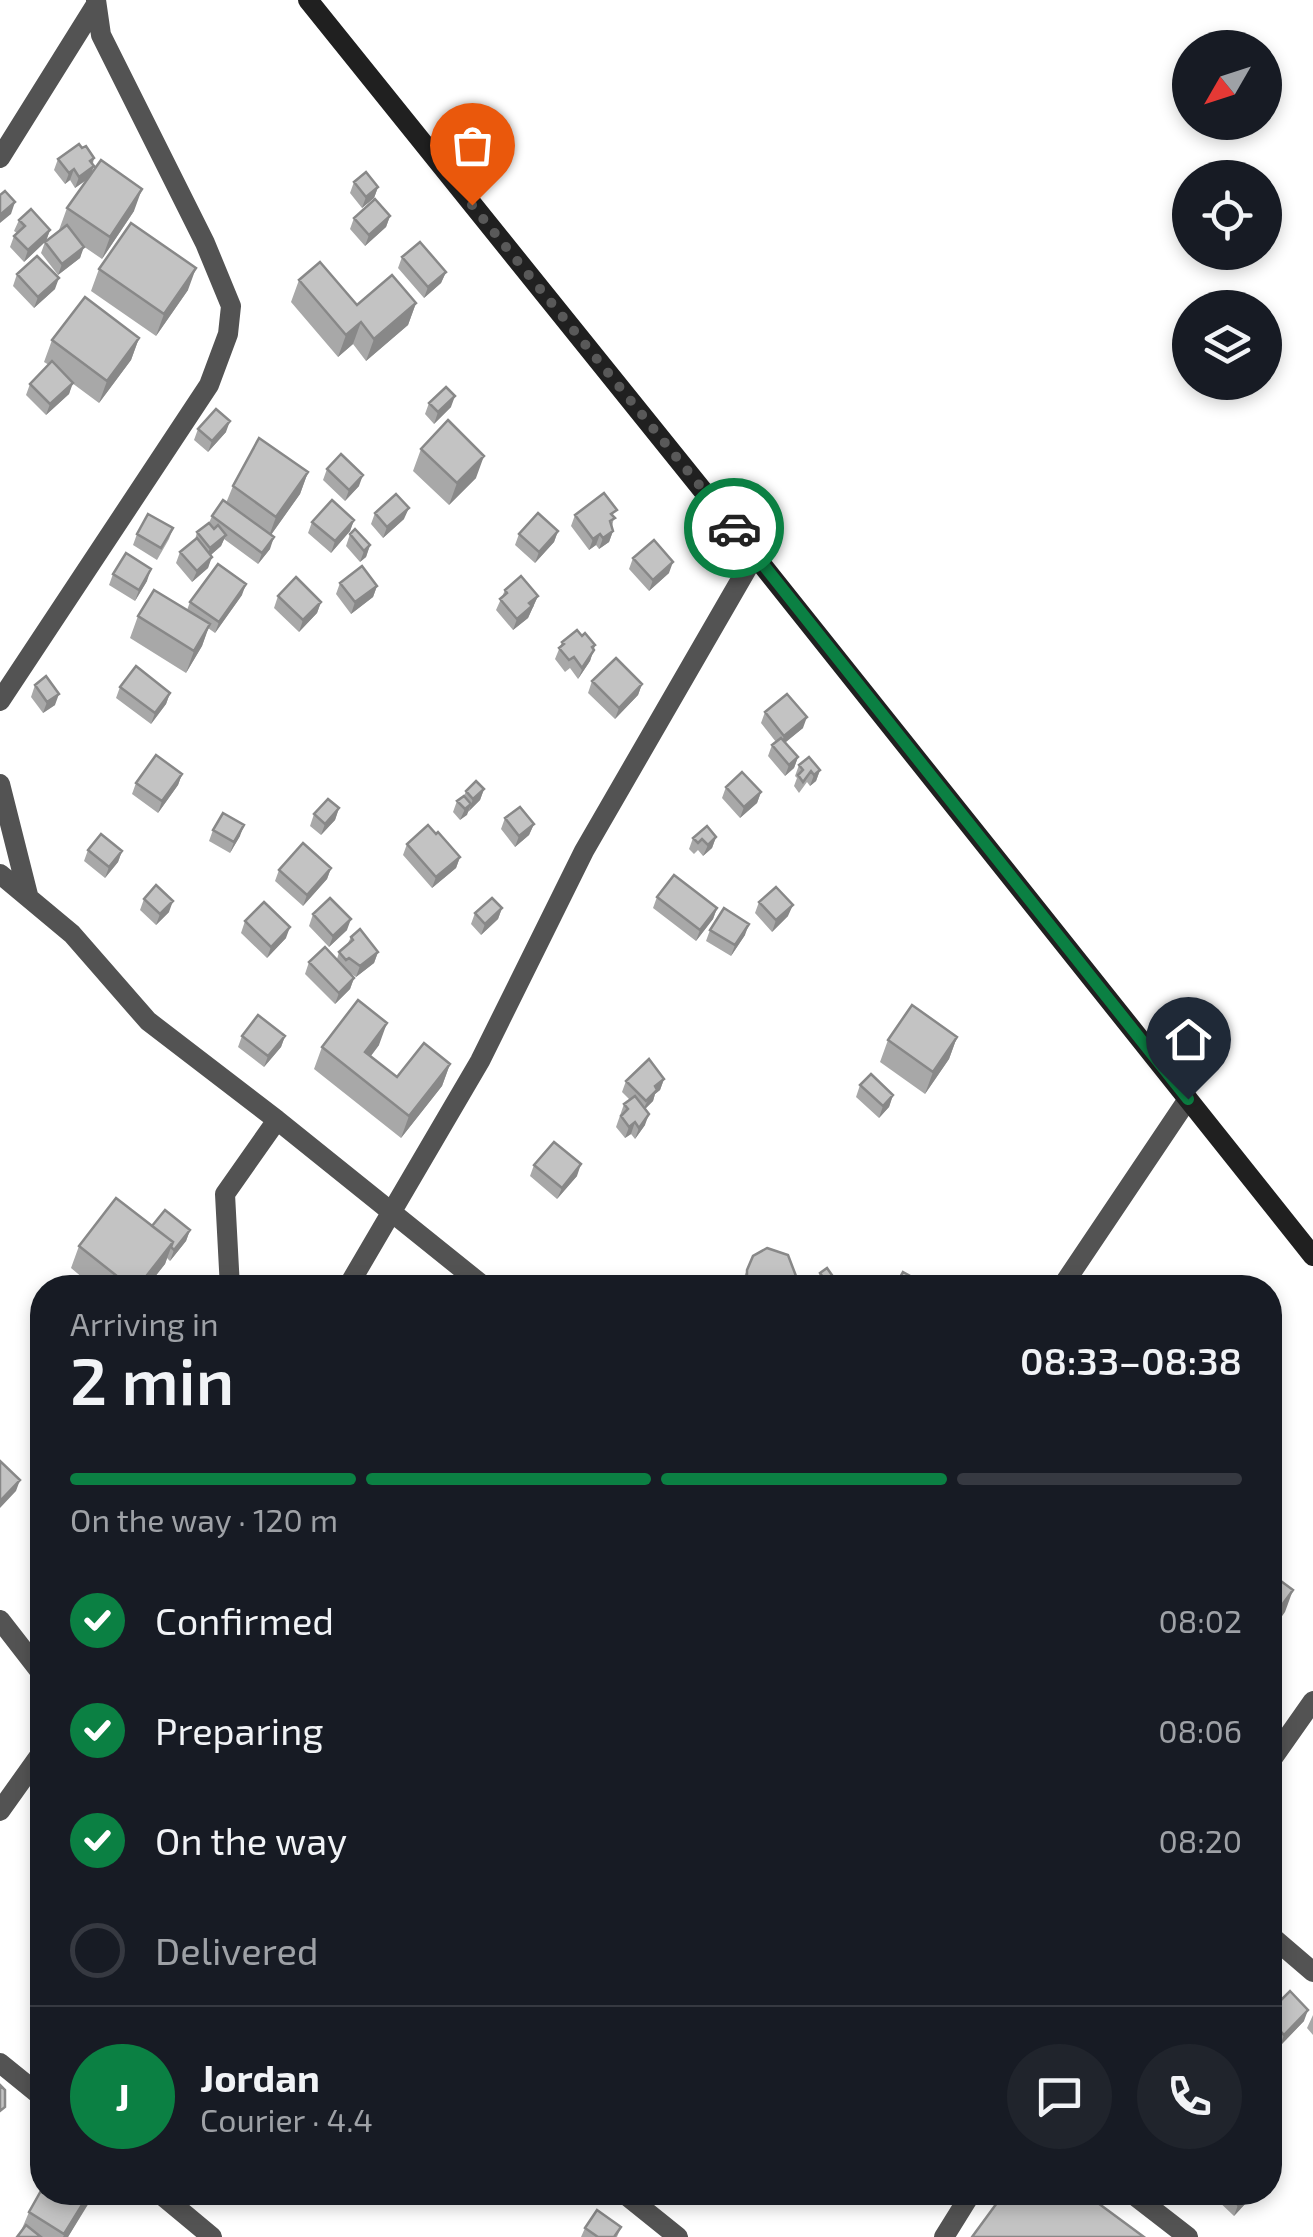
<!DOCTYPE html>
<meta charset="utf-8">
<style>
:root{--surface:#171b24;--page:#20242c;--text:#f1f3f6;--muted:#9ea1a6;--line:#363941;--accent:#0b8043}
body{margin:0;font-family:"Exo 2",sans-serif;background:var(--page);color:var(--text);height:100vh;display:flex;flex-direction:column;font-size:38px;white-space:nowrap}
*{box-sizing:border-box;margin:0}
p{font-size:32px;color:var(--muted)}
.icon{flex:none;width:55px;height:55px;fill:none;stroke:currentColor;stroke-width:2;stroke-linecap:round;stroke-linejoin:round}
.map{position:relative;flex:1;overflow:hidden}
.details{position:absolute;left:30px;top:1275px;width:1252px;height:930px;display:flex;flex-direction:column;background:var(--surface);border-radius:40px;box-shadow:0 5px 15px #0003}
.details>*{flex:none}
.needle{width:65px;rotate:231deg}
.tools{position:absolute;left:1172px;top:30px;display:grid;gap:20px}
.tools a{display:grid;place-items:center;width:110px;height:110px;border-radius:50%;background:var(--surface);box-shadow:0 5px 15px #0003;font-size:50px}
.pin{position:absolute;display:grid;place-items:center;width:85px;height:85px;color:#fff;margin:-102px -42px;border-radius:50% 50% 50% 0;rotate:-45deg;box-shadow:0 0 10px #0007}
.pin .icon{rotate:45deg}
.courier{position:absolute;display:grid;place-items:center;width:100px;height:100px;margin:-50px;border:8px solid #0b8043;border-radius:50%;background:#fff;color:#222;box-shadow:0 2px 12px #0007}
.headline em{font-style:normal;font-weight:600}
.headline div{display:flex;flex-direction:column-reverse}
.headline{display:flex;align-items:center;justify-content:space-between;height:170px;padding:0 40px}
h1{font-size:65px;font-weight:600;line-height:75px}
.bar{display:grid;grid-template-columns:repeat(4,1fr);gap:15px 10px;align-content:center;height:120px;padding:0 40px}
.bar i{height:12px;border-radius:8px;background:var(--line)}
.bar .active{background:var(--accent)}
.bar p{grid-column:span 4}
.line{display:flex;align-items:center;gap:25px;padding:0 40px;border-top:2px solid var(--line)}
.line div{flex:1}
.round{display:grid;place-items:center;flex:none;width:105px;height:105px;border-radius:52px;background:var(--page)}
ol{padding:0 40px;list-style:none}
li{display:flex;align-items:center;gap:30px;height:110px}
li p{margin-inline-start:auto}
li .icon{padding:10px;border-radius:50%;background:var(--accent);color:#fff;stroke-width:4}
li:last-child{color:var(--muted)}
li i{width:55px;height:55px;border:5px solid var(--line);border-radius:50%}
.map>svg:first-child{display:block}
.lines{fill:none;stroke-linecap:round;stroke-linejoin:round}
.street{stroke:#535353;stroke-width:20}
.secondary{stroke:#202020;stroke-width:20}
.wall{fill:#a8a8a8}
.shaded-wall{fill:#888}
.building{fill:#c3c3c3;stroke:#888;stroke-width:2.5}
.done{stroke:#595959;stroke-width:10;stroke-dasharray:0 18}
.route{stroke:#0b8043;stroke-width:12}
</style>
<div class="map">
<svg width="1313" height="2237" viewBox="0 0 1313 2237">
<rect width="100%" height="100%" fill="#fff"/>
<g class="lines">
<path class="street" d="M0 158 95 6
M0 701 209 385 228 334 231 306 205 243 101 35 96 0
M0 784 28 895
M0 874 72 934 148 1021 277 1120 225 1194 230 1288
M277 1120 486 1288
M347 1288 480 1061 584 851 755 555
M1061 1288 1188 1099
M0 1620 42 1674
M1270 1762 1313 1701
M0 1811 42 1752
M1270 1935 1313 1972
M0 2063 42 2097
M158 2192 212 2237
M622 2192 678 2237
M1130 2192 1188 2237
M944 2237 972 2192"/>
<path class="secondary" d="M308 0C645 417 980 836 1313 1256"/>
</g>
<path class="wall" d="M82 148 94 158 91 174 134 211 102 259 83 246 80 258 58 275 41 253 45 242 24 262 10 247 14 236 17 233 14 231 19 220 50 230 46 241 59 230 67 208 88 179 75 188 70 180 65 184 54 170 58 159Z
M354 182 378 187 374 198 362 208 350 193Z
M390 216 386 227 365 246 350 229 354 218Z
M402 257 446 272 441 283 424 298 398 268Z
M99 269 188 290 156 336 91 291Z
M17 274 55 289 34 308 13 286Z
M299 280 357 305 416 303 408 325 366 361 353 344 338 357 291 302Z
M139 338 131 360 99 403 72 383 69 394 46 415 26 395 30 384 49 365 44 362 52 340Z
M429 403 451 407 434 424 425 414Z
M198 429 226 432 208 452 194 440Z
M421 449 476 478 449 505 413 471Z
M327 469 359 486 345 501 323 480Z
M308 472 300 494 271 535 270 549 258 564 224 539 221 546 211 555 208 568 192 582 176 563 180 552 195 540 197 532 209 523 212 516 226 503 233 486Z
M375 513 404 519 383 538 371 524Z
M575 515 614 517 612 527 613 531 609 542 599 549 596 545 589 550 571 526Z
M354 520 350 531 331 553 308 533 312 522Z
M173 528 169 539 157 560 133 545 137 534Z
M558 531 554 542 535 563 515 545 519 534Z
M350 534 370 545 366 557 360 562 346 546Z
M633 558 669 573 649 591 629 569Z
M113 574 147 581 135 601 109 585Z
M340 583 377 586 373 597 351 614 336 594Z
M505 590 538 596 528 618 513 630 496 610Z
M242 595 215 633 208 628 202 646 186 673 130 638 138 616 187 610 190 602Z
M278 596 321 602 317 613 299 632 274 608Z
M582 636 595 645 590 661 578 679 570 668 565 672 555 659 562 642Z
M592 681 642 684 638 695 615 719 588 693Z
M35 685 55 705 43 713 31 697Z
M120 687 170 693 166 704 151 724 116 698Z
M765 712 803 728 785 742 798 757 794 768 785 776 768 756 772 745 776 742 761 723Z
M799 765 820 770 816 781 810 786 807 782 799 793 794 786 797 778 795 776Z
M182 774 178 785 158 813 132 794 136 783Z
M726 787 761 792 757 803 740 818 722 798Z
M484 789 480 800 460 820 453 812 457 801 464 796 466 791Z
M339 808 335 820 321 835 310 826 314 814Z
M505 818 534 824 529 835 515 847 501 829Z
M213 830 240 836 230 853 209 841Z
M716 837 712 848 703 856 698 850 694 854 689 849 693 838Z
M407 844 460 857 456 868 432 888 403 855Z
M88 850 122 851 118 862 105 878 84 861Z
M331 868 327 879 303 906 275 881 279 870Z
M657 897 717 908 713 919 696 941 653 908Z
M144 899 169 912 156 925 140 910Z
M759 902 788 916 772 932 755 913Z
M502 908 498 919 481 935 471 924 475 913Z
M313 914 347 930 329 947 309 926Z
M245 921 286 938 267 958 241 933Z
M710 930 745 935 731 956 706 941Z
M351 937 378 952 374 963 356 977 350 973 354 978 350 989 335 1004 305 974 309 962 337 959 339 952 347 945Z
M242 1036H285L281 1047 264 1067 238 1047Z
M957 1037 949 1059 925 1094 880 1062 888 1040Z
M379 1045 371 1056 397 1077 450 1064 442 1086 401 1138 314 1069 322 1047Z
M664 1079 660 1090 655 1094 653 1101 645 1109V1125L635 1139 631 1134 625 1138 616 1127 624 1104 630 1100 622 1092 626 1081Z
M860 1085 893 1095 889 1107 879 1118 856 1097Z
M534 1165 577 1176 557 1199 530 1176Z
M152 1226 190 1230 186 1241 170 1261 167 1258 165 1264 146 1288H95L71 1268 79 1246Z
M747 1270 796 1276 792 1287 743 1288 742 1281Z
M820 1273 834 1278 830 1288H818L816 1284Z
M1270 2011 1304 2021 1280 2046 1270 2035Z
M1313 2015V2035L1307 2028Z
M42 2192H94L68 2237H17L21 2231 29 2212Z
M1216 2192H1256L1234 2216 1214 2197Z
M621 2227 617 2237H581L585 2228Z"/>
<path class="shaded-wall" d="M94 158 90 168 94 166 90 177 75 188 79 177Z
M74 169 70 180 65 184 69 173Z
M378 187 374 198 362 208 366 197Z
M142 189 134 211 102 259 110 237Z
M15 202 11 214 0 223V215Z
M390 216 386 227 365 246 369 235Z
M50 230 46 241 24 262 28 250Z
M84 247 80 258 58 275 62 264Z
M196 268 188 290 156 336 164 314Z
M446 272 441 283 424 298 428 287Z
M59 278 55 289 34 308 38 297Z
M416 303 408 325 366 361 374 339Z
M361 322 353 344 338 357 346 335Z
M139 338 131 360 99 403 107 381Z
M73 383 69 394 46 415 50 404Z
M455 396 451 407 434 424 438 412Z
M230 421 226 432 208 452 212 441Z
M484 456 476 478 449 505 457 483Z
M308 472 300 494 268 539 276 517Z
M363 475 359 486 345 501 349 490Z
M409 508 404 519 383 538 387 527Z
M354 520 350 531 331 553 335 541Z
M558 531 554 542 535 563 539 552Z
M613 531 609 542 599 549 603 538Z
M600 534 596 545 589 550 593 539Z
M226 535 221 546 206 559 210 548Z
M274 537 270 549 258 564 262 553Z
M370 545 366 557 360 562 364 551Z
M212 557 208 568 192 582 197 571Z
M673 562 669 573 649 591 653 580Z
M151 569 147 581 135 601 139 590Z
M246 584 242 595 215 633 219 622Z
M377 586 373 597 351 614 355 602Z
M538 596 528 618 513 630 517 619 529 603Z
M321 602 317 613 299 632 303 620Z
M210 624 202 646 186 673 194 651Z
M595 645 590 661 578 679 592 647Z
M642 684 638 695 615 719 619 708Z
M170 693 166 704 151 724 155 713Z
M59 694 55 705 43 713 47 702Z
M807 717 803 728 780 747 784 736Z
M798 757 794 768 785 776 789 765Z
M820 770 816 781 810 786 814 775Z
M182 774 178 785 158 813 162 801Z
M484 789 480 800 469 811 473 799Z
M761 792 757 803 740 818 744 807Z
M471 804 467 815 460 820 465 809Z
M339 808 335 820 321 835 325 824Z
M534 824 529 835 515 847 519 836Z
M244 825 240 836 230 853 234 842Z
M716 837 712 848 703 856 708 845Z
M122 851 118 862 105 878 109 867Z
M460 857 456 868 432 888 436 877Z
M331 868 327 879 303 906 307 895Z
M173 901 169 912 156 925 160 914Z
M793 905 788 916 772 932 776 920Z
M502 908 498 919 481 935 485 924Z
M717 908 713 919 696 941 700 930Z
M351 919 347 930 329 947 333 936Z
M749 924 745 935 731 956 735 945Z
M290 927 286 938 267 958 271 947Z
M378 952 374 963 356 977 360 966Z
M354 978 350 989 335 1004 339 993Z
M387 1023 379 1045 357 1074 365 1052Z
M285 1036 281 1047 264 1067 268 1056Z
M957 1037 949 1059 925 1094 933 1072Z
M450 1064 442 1086 401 1138 409 1116Z
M664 1079 660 1090 655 1094 653 1101 642 1112 655 1086Z
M893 1095 889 1107 879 1118 883 1106Z
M649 1114 645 1125 635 1139 639 1128Z
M635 1122 631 1134 625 1138 629 1127Z
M581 1164 577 1176 557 1199 562 1188Z
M190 1230 186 1241 170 1261 174 1250Z
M173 1242 165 1264 146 1288H137Z
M834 1278 830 1288H825L827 1283Z
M20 1480 16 1491 0 1508V1501Z
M1293 1590 1285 1612 1270 1633V1621Z
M1308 2010 1304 2021 1280 2046 1284 2035Z
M90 2192H94L92 2198 68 2237H63Z
M1250 2192H1256L1234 2216 1238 2205Z"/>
<path class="building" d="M79 144 82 148 86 146 94 158 90 161 94 166 79 177 74 169 69 173 58 159Z
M101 160 142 189 110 237 67 208Z
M366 172 378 187 366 197 354 182Z
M5 191 15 202 0 215V195Z
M375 199 390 216 369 235 354 218Z
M31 209 50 230 28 250 14 236 25 226 19 220Z
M131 223 196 268 164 314 99 269Z
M67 225 84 247 62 264 45 242Z
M420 242 446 272 428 287 402 257Z
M37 256 59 278 38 297 17 274Z
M320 262 357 305 392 275 416 303 374 339 361 322 346 335 299 280Z
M85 297 139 338 107 381 52 340Z
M52 361 73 383 50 404 30 384Z
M446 387 455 396 438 412 429 403Z
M216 409 230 421 212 441 198 429Z
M448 420 484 456 457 483 421 449Z
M259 438 308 472 276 517 233 486Z
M341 454 363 475 349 490 327 469Z
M604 493 617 510 611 514 615 518 610 521 613 531 603 538 600 534 593 539 575 515Z
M396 494 409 508 387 527 375 513Z
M223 500 274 537 262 553 212 516Z
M332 500 354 520 335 541 312 522Z
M538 513 558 531 539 552 519 534Z
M148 514 173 528 161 548 137 534Z
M209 523 214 529 218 525 226 535 210 548 197 532Z
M355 529 370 545 364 551 350 534Z
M197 538 212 557 197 571 180 552Z
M654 540 673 562 653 580 633 558Z
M126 553 151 569 139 590 113 574Z
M218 564 246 584 219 622 190 602Z
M362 566 377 586 355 602 340 583Z
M521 576 538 596 529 603 532 606 517 619 500 599 507 593 505 590Z
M296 577 321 602 303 620 278 596Z
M154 590 210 624 194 651 138 616Z
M577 630 582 636 585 633 595 645 592 647 594 650 582 668 574 657 569 660 559 648 564 644 562 642Z
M616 658 642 684 619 708 592 681Z
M136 666 170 693 155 713 120 687Z
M46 676 59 694 47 702 35 685Z
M787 694 807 717 784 736 765 712Z
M781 738 798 757 789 765 772 745Z
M156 755 182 774 162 801 136 783Z
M809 757 820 770 814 775 811 771 803 782 798 775 803 770 799 765Z
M742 772 761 792 744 807 726 787Z
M476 781 484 789 473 799 466 791Z
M464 796 471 804 465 809 457 801Z
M328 799 339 808 325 824 314 814Z
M520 807 534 824 519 836 505 818Z
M223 813 244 825 234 842 213 830Z
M428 825 436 834 438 832 460 857 436 877 407 844Z
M707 826 716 837 708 845 702 839 698 843 693 838Z
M101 834 122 851 109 867 88 850Z
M303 843 331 868 307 895 279 870Z
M674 875 717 908 700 930 657 897Z
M156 885 173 901 160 914 144 899Z
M776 887 793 905 776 920 759 902Z
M330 898 351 919 333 936 313 914Z
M492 898 502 908 485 924 475 913Z
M264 902 290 927 271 947 245 921Z
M724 908 749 924 735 945 710 930Z
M360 929 378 952 360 966 349 958 346 960 339 952 353 940 351 937Z
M325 947 354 978 339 993 309 962Z
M358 1000 387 1023 365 1052 397 1077 424 1043 450 1064 409 1116 322 1047Z
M912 1005 957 1037 933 1072 888 1040Z
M258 1015 285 1036 268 1056 242 1036Z
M649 1059 664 1079 655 1086 657 1090 646 1101 626 1081Z
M871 1074 893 1095 883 1106 860 1085Z
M635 1096 649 1114 639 1128 635 1122 629 1127 621 1116 628 1109 624 1104Z
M554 1142 581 1164 562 1188 534 1165Z
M116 1198 173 1242 137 1288H132L79 1246Z
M165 1210 190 1230 174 1250 171 1247 173 1242 152 1226Z
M767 1248 788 1255 796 1276 791 1288H753L747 1278V1270L753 1256Z
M827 1268 834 1278 827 1283 820 1273Z
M903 1272 923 1283 921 1288H894Z
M0 1461 20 1480 0 1501Z
M1270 1573 1293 1590 1270 1621Z
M1290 1991 1308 2010 1284 2035 1270 2020V2011Z
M0 2085 5 2090V2107L0 2111Z
M42 2189V2192H90L64 2234 29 2212Z
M1005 2192H1083L1144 2237H972Z
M1226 2192H1250L1238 2205Z
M597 2210 621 2227 614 2237H598L585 2228Z
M26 2225 41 2237H17Z"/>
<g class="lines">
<path class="done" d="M472 205 734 528"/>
<path class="route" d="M734 528 1188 1099"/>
</g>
</svg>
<div class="tools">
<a><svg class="needle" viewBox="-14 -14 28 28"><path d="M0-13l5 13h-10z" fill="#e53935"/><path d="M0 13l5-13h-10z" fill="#9ea1a6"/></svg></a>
<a><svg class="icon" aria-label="locate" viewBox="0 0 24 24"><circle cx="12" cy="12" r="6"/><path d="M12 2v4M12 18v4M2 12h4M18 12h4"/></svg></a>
<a><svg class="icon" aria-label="layers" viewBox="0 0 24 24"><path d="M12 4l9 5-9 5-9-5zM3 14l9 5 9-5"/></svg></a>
</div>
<div class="pin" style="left:472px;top:205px;background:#ea580c"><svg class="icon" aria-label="bag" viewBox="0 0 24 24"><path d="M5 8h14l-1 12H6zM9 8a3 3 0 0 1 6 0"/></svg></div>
<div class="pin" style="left:1188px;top:1099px;background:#1f2937"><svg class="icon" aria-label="home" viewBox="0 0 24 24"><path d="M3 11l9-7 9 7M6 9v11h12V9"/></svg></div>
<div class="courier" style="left:734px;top:528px"><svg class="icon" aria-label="car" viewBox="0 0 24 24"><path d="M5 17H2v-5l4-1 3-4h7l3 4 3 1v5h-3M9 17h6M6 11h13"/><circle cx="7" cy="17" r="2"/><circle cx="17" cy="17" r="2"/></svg></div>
<section class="details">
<div class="headline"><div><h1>2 min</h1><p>Arriving in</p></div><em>08:33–08:38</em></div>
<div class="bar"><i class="active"></i><i class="active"></i><i class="active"></i><i></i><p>On the way · 120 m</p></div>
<ol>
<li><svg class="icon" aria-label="check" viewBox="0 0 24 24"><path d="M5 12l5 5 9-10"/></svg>Confirmed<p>08:02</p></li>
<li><svg class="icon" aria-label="check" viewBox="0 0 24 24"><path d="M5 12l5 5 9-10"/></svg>Preparing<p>08:06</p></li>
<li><svg class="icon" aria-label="check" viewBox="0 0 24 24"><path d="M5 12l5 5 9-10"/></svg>On the way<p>08:20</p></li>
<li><i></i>Delivered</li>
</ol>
<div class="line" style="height:180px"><b class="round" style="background:var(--accent);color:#fff">J</b><div><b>Jordan</b><p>Courier · 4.4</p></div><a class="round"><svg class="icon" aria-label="chat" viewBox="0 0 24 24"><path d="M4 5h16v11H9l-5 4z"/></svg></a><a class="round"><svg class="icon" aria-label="phone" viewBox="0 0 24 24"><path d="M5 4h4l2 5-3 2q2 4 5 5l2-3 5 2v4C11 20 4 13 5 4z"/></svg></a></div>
</section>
</div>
